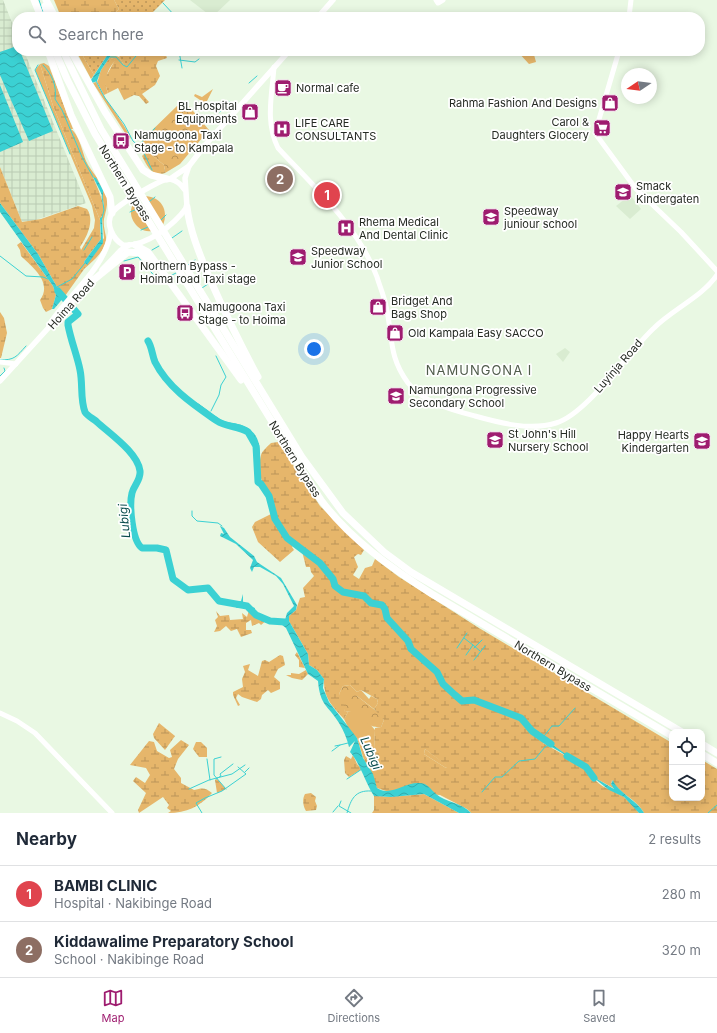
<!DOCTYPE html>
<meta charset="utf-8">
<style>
:root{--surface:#fff;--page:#f2f2f3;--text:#1f2937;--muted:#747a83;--line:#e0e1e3;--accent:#9e1c6f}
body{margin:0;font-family:Inter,sans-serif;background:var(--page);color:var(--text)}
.controls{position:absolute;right:12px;bottom:12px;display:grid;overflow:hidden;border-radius:8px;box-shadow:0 2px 10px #0003}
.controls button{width:36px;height:36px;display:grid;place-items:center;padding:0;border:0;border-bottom:1px solid var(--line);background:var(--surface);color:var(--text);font:20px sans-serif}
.compass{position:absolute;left:621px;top:68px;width:36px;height:36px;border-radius:50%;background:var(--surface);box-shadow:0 2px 10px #0003;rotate:257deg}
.you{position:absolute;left:314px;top:349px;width:14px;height:14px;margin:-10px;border:3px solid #fff;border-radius:50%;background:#1a73e8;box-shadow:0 0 0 6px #1a73e833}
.badge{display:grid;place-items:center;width:26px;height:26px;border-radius:50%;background:var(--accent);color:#fff;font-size:13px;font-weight:700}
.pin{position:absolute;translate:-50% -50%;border:2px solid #fff;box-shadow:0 1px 4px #0006}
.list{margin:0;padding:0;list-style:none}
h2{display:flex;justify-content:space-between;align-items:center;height:52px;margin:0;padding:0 16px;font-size:17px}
h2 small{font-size:13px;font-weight:400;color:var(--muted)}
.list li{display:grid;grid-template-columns:26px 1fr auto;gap:12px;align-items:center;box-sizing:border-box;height:56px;padding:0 16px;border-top:1px solid var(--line)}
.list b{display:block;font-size:15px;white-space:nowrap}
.list p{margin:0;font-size:13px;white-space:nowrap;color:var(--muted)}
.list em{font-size:13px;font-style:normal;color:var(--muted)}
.icon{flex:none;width:22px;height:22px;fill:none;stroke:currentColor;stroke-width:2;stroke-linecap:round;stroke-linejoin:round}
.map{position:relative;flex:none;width:717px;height:813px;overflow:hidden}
.search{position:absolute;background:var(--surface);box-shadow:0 2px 10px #0003;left:12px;right:12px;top:12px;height:44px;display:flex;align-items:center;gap:10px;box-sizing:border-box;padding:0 14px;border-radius:16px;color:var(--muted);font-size:15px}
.sheet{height:164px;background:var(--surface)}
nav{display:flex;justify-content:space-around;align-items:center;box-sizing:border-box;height:56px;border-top:1px solid var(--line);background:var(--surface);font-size:11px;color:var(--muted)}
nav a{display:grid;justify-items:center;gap:2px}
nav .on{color:var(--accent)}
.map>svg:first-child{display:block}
.built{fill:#d9ecd1}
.industrial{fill:url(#industrial-grid)}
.grass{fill:#e6b66b}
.forest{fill:url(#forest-crowns)}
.wetland{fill:url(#wetland-marsh);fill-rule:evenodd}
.garden{fill:url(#garden-dots)}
.water{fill:url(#water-waves)}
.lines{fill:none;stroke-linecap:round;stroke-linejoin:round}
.stream{stroke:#3bd1d3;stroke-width:1}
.river{stroke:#3bd1d3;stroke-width:7}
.secondary{stroke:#fff;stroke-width:5}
.primary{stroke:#fff;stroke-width:5.5}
.highway{stroke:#fff;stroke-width:7}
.labels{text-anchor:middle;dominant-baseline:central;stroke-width:3.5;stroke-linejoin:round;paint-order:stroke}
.poi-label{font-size:11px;fill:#252a23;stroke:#fff;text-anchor:start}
.street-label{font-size:11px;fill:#252a23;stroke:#fff}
.water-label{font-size:12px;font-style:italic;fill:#094b4c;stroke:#fff}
.quarter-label{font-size:13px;letter-spacing:1px;fill:#505c4b;stroke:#fff}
</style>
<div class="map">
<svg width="717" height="813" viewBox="0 0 717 813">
<defs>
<pattern id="industrial-grid" width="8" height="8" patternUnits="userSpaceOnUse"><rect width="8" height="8" fill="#d9ecd1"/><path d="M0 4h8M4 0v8" fill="none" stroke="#bacbb3"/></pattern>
<pattern id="forest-crowns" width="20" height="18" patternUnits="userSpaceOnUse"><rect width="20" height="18" fill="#e6b66b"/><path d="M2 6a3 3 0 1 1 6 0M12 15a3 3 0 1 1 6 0" fill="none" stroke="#ba9458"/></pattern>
<pattern id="wetland-marsh" width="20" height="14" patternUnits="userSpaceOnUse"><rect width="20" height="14" fill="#e6b66b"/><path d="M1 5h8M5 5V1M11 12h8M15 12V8" fill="none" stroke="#ba9458"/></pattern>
<pattern id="garden-dots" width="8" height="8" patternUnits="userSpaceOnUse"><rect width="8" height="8" fill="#e6b66b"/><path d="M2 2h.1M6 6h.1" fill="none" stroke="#ba9458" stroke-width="1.8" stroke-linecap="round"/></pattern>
<pattern id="water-waves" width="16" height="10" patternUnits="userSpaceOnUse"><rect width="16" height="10" fill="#3bd1d3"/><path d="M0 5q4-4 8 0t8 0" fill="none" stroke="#31aaab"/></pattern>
</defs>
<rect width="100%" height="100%" fill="#e9f8e3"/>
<!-- built -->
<g class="built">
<path d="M190 0H230L212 17Z"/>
<path d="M630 195 641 209 630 219 616 206Z"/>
<path d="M565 348 570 352 563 362 556 354Z"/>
</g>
<!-- industrial -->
<path class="industrial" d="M0 0H3L17 35V51H24L86 203 33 221 22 222 0 167Z"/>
<!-- grass -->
<g class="grass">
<path d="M76 51H80L94 75 91 79Z"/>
<path d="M517 51H533L536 62 529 64Z"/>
<path d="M112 58 116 60C107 69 103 81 108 93L104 95 97 82 103 69Z"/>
<path d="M40 64 53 106 100 220V228H94L95 220 92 206 35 70Z"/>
<path d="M96 82C106 102 121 118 131 138L129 139 93 83Z"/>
<path d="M213 89 207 101 203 102 194 96 195 94 202 97Z"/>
<path d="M70 129C78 131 83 153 86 161 91 172 101 180 106 192 109 201 106 210 104 219 103 225 105 231 106 237 107 250 93 261 84 269L104 238 102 217 104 205 99 182 92 176 87 167Z"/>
<path d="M144 196C161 196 169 210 163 225Z"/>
<path d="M134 203 152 231C137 234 125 214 134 203Z"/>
<path d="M361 690 369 699 371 696 377 699 378 703 374 709 357 696V692Z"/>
<path d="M355 711 362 715 375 730 374 750 364 760 357 738 351 733 344 719 348 712Z"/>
<path d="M425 749 448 766 446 768 424 754Z"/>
</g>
<!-- forest -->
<g class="forest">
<path d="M183 103 188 105 209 130 180 164 165 173 164 165 153 156 142 140 177 106Z"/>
<path d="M350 685 357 692V696L380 714 384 720 381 727C361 729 369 710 345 712L339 694 343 686Z"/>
</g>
<!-- wetland -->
<g class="wetland">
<path d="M54 0H114L119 9 110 17H61Z"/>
<path d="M114 51H118L114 55 119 57 124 65 130 62 139 51H161L166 55 167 58 158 61 156 66 160 76 155 85 142 94 149 102 146 104 139 96 134 95 124 100 118 88 108 93 104 80 115 60 112 58 98 79 101 70Z"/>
<path d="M44 63 49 66 73 129H71C76 144 106 199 104 210 104 214 101 217 100 220L53 106 40 64Z"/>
<path d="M143 142 153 156 164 165 165 173C152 177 147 166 142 156L144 154 137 147Z"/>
<path d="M0 167 22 222 41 219 78 206 87 209C95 220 87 237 80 247L81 250 94 228H100L101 239 86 259 84 262 87 265 65 296 60 292 38 254 0 203Z"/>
<path d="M21 242 53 286 56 295 52 309 46 312 43 308 40 300C53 282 32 267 21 256L20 250 17 245Z"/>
<path d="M0 312 4 318 7 333 1 358H0Z"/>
<path d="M278 442 320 506 364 550 361 555 358 554 354 557 358 567 353 575 359 579 365 568 372 566 375 559 399 577 479 628 672 743V798H702V760L717 769V813H644C637 799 619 794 612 780L611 784 615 789 597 779 592 772C595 788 612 788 624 797 628 800 636 809 639 813H471L467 809 440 795 386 791 377 788 364 760 374 750 375 728 381 727 384 720 374 709 378 703 377 699 361 690 357 692 350 685 343 686 339 694 343 699 345 712H348L344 719C332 706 323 697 324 679L317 670 309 665 308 654 289 621V616L296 610 300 598 305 597 303 588 314 576 311 572 310 567H306L302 551 295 543 292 547 294 550 280 562 258 542 252 527 255 522 273 513C269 491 255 480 261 455 262 451 268 446 271 443ZM545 739 573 760 543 743ZM425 749 447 766 446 768 424 754Z"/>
<path d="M249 610 252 613 250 614 254 615 255 613 267 620 261 625 259 623 252 626 251 620 246 623V630H251L252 633 241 637 237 629 231 631 226 626 220 631 214 632 217 626 215 620 218 617 216 611 220 616 229 615 230 620 243 619 242 613 247 617Z"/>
<path d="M297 652 305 668 299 667V660L295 655Z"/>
<path d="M280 655 283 656 285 665 278 669 274 677 280 682V689L271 693 268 690 262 695 261 699 257 702 242 697 238 694 236 698 240 705 238 706 233 695V692L243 687 242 679 245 672 243 666 250 664 248 670 258 676 262 661 265 660 269 662Z"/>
<path d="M306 670 308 674 302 680 292 678 286 675H291V673L299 674Z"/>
<path d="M159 723 175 736 165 750 154 738 153 734Z"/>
<path d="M181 740 189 745 178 759 174 769 181 778V783L194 790C202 788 205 787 212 793 199 807 187 813 168 813L171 811 167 808 169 805 163 797 139 813 138 810 146 793 133 781 136 777 145 783 150 775 146 768 130 765 149 741 154 742 157 751 169 758 172 757 170 750Z"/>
<path d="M196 742H201L207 748V757H199L193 749Z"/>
<path d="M353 755 357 764 362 769 349 777 345 773 344 760 346 756 351 759Z"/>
<path d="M217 779 226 789 217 793 215 780Z"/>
<path d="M311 793 316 797 315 801 317 806 316 810 306 811C303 806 302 799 305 794Z"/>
<path d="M424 794 459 813H372L374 810V796L391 797Z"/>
</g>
<!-- garden -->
<g class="garden">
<path d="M114 0H165L148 17H110L119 9Z"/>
<path d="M80 51H110L94 75Z"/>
<path d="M124 51H139L128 66 124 65 119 57Z"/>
</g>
<!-- water -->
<g class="water">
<path d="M17 46V51H20L53 131 29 141 0 75V52Z"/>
<path d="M110 51H114L101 70 97 81 92 83 91 80Z"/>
<path d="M0 85 23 142 0 152Z"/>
<path d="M93 177 96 178 103 189V197Z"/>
<path d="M0 203 38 254 60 292 65 296 54 309H52L56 295 53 286 0 212Z"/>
<path d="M102 217 103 243 87 265 84 262 86 259 101 239 100 218Z"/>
<path d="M184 397C200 402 207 411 220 419 227 424 236 422 244 426 268 437 257 463 261 484 253 469 261 449 254 438 247 427 233 427 222 422 216 420 187 400 184 397Z"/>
<path d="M220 526 224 528 230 537 254 556 257 562 281 578 297 605 296 610 289 616V621L308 654 309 665 317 670 324 679 323 688 329 702 357 738 363 758 373 774 377 788C390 797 405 782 419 783 428 783 430 789 436 794 445 802 463 803 471 813H459L424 794 391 797 374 796C365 782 361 765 350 752L355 741 349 747C347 739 344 731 339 723 328 705 320 706 318 681L308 674 286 628 277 621 279 619 285 620 287 613 294 606 283 584 276 576 260 567H254L252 572 250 568 253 560 236 544 220 536 221 533 224 534Z"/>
<path d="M243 594V604L255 608 254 615 250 614 252 613 247 608H237L231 603 241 601Z"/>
<path d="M543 735 546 740 574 760 543 742Z"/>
<path d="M589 770 597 779 614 789 611 784 613 780C616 791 638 801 644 813H639L624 797 609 790 589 774Z"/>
</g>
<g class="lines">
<!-- stream -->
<g class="stream">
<path d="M39 0 44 15"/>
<path d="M163 3 176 17"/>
<path d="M196 17 203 13"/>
<path d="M179 51 182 68"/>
<path d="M110 57H116L123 65 127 67 140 51"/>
<path d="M179 60 195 62 199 59"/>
<path d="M38 65 35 70 70 154"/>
<path d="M43 65C52 74 57 86 55 99L62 110 82 157 93 177"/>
<path d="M96 81 105 98 124 124 133 141 142 149 141 150"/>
<path d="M249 83 257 76"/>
<path d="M220 112 229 102"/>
<path d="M139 145 155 128"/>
<path d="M142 149 152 170"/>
<path d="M102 196 104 210 102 218"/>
<path d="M149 202 155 197"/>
<path d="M130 212 137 209"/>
<path d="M161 220 166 215"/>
<path d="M141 230 148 227"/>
<path d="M172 238 182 231"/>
<path d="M84 250 92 237"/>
<path d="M152 250 159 246"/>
<path d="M0 256 26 276 43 277 48 279"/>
<path d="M124 261 138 257 158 280"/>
<path d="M188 265 195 260"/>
<path d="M170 276 176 273"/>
<path d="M57 287 72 279 85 263"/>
<path d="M202 288 208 284"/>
<path d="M0 360C15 360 16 357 26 346"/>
<path d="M0 376 5 371 4 368"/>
<path d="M211 411 219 395 221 385 226 377 216 356"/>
<path d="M192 511V516L197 521 218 523 222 526"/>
<path d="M464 638 473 645 466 655"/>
<path d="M473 645 480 651"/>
<path d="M457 648 467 633"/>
<path d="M474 648 482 640"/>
<path d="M474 660 485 646"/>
<path d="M544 736 552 726H559L575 708"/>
<path d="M335 746 340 745"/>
<path d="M332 751 340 745 348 743"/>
<path d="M221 757 214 759V775L226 789"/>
<path d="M207 759 210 780"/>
<path d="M245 772 249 768"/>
<path d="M216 779 221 776 220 774 233 764"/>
<path d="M347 779 362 769"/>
<path d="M189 789 209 780 232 774 245 765"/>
<path d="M482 792 495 777H502L519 761 535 759 545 747 549 745"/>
<path d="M341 801 339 806 351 813"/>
<path d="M333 812 338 806"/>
<path d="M202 813 196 803 205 798 222 791 246 774 238 767"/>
<path d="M347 813C351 799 355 790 371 791"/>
<path d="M708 813 717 805"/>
</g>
<!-- river -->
<g class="river">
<path d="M58 291 78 314 68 322V325C71 341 77 355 80 370 83 384 80 399 85 412 87 416 94 419 97 422 110 434 138 453 140 471 141 480 134 485 132 493 129 505 132 541 142 548H157L166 550 173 579 188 590 208 588 219 601 247 606 256 615 270 621 285 622"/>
<path d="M148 341C152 347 152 355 155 362 168 388 194 405 217 421 226 427 239 426 248 432L256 446 258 482 261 484 269 496 275 519 287 538 320 563 333 579 335 586 343 592 364 596 371 603 382 605 385 609 387 618 408 641 411 649 437 672 443 684 455 695 462 701 474 700 521 718 532 731 551 744"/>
<path d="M567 756 586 767 594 778"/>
</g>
<!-- secondary -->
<g class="secondary">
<path d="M436 0 438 3 443 0"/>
<path d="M629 17 631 0"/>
<path d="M619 51 595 133 636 189 681 232 717 271"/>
<path d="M274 67C272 95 265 122 278 148 314 187 358 226 377 277 380 287 384 296 386 306 393 336 388 356 408 383 424 403 452 410 475 416 500 423 530 431 556 423 587 414 628 352 654 328 673 309 702 297 717 275"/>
<path d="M0 362 16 364"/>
<path d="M0 713 17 721 35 733 112 813"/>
</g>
<!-- primary -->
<g class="primary">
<path d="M318 17 333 0"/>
<path d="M170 179 189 166 206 144 289 51"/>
<path d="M185 190C181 185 177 180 170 179 162 178 117 205 112 213 105 224 113 239 123 245 146 247 174 225 187 207L185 178 189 166"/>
<path d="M102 270 121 250 129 245"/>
<path d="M49 325C69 294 104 270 111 232"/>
<path d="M0 381 93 279"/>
</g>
<!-- highway -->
<g class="highway">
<path d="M34 0 41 17"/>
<path d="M46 0 55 17"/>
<path d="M45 6 49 17"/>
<path d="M48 51 71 115 110 197 112 213"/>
<path d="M55 51 67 79 95 134 298 464C306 476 313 488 321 500 350 539 391 568 432 594L672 736"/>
<path d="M63 51 101 129 302 457 343 513 384 552 411 572 682 732"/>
<path d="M71 51 105 112 143 170 151 175 167 179"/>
<path d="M187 207C190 232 200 255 209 277 224 311 240 344 258 377"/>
<path d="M135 245 148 252 241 380"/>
<path d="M91 282 128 252 140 253 150 262"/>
<path d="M702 744 717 753"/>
<path d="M702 754 717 763"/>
</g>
</g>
<!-- icons -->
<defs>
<symbol id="cafe-square" viewBox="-11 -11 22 22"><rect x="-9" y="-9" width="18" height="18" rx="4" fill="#9e1c6f" stroke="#fff"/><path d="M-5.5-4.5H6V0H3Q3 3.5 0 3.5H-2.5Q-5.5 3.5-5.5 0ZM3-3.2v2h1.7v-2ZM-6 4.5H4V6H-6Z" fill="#fff"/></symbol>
<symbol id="shop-square" viewBox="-11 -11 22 22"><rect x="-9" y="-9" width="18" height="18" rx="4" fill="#9e1c6f" stroke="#fff"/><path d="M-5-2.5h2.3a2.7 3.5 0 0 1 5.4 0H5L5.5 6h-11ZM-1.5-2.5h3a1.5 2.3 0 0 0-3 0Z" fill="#fff"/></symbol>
<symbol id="supermarket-square" viewBox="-11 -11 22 22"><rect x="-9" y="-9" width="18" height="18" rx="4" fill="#9e1c6f" stroke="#fff"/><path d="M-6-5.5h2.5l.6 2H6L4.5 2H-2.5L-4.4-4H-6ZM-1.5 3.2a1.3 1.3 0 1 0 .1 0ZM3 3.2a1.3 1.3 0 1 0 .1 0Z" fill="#fff"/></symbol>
<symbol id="hospital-square" viewBox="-11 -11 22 22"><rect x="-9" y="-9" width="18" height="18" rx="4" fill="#9e1c6f" stroke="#fff"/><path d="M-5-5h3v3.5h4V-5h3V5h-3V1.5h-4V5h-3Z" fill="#fff"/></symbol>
<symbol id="bus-square" viewBox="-11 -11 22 22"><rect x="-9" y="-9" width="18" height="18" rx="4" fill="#9e1c6f" stroke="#fff"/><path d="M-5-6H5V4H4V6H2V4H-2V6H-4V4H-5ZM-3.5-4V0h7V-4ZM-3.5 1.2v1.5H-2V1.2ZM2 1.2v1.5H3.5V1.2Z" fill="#fff"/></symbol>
<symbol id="school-square" viewBox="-11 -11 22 22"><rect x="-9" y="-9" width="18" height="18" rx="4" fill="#9e1c6f" stroke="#fff"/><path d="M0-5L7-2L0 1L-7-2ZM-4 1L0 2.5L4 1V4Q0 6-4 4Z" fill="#fff"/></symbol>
<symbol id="parking-square" viewBox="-11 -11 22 22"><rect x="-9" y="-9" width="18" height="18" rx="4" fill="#9e1c6f" stroke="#fff"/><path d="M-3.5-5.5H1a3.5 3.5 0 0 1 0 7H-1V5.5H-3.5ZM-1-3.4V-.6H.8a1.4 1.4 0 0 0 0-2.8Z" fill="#fff"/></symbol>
</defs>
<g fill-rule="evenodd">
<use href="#cafe-square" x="273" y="78" width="20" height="20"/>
<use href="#shop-square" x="600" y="93" width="20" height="20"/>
<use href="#shop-square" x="240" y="102" width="20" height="20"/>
<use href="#supermarket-square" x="592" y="118" width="20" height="20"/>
<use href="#hospital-square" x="272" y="119" width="20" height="20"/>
<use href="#bus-square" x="111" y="131" width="20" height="20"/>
<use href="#school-square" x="613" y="182" width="20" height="20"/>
<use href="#school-square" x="481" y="207" width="20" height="20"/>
<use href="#hospital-square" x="336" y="218" width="20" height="20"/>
<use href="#school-square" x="288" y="247" width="20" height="20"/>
<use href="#parking-square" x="117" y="262" width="20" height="20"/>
<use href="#shop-square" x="368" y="297" width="20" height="20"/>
<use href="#bus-square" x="175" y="303" width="20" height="20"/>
<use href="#shop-square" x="385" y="323" width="20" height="20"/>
<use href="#school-square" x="386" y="386" width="20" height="20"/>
<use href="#school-square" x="485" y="430" width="20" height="20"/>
<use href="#school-square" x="692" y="431" width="20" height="20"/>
</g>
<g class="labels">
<!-- poi labels -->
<g class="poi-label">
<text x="296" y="88">Normal cafe</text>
<text x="597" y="103" text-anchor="end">Rahma Fashion And Designs</text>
<text x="237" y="106" text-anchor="end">BL Hospital<tspan x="237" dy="13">Equipments</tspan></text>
<text x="589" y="122" text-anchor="end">Carol &amp;<tspan x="589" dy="13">Daughters Glocery</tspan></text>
<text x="295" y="123">LIFE CARE<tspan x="295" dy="13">CONSULTANTS</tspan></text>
<text x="134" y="135">Namugoona Taxi<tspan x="134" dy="13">Stage - to Kampala</tspan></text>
<text x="636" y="186">Smack<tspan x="636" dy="13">Kindergaten</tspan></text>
<text x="504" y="211">Speedway<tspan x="504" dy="13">juniour school</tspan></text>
<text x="359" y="222">Rhema Medical<tspan x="359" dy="13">And Dental Clinic</tspan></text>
<text x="311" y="251">Speedway<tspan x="311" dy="13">Junior School</tspan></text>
<text x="140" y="266">Northern Bypass -<tspan x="140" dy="13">Hoima road Taxi stage</tspan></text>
<text x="391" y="301">Bridget And<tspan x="391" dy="13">Bags Shop</tspan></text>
<text x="198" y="307">Namugoona Taxi<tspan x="198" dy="13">Stage - to Hoima</tspan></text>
<text x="408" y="333">Old Kampala Easy SACCO</text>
<text x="409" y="390">Namungona Progressive<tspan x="409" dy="13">Secondary School</tspan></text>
<text x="508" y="434">St John's Hill<tspan x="508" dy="13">Nursery School</tspan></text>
<text x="689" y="435" text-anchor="end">Happy Hearts<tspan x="689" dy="13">Kindergarten</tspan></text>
</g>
<!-- street labels -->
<g class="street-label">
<text transform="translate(125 183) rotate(58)">Northern Bypass</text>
<text transform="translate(71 304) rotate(-48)">Hoima Road</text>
<text transform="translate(618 366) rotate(-49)">Luyinja Road</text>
<text transform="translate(295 459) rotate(58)">Northern Bypass</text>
<text transform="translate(553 666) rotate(31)">Northern Bypass</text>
</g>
<!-- water labels -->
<g class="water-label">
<text transform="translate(124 521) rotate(-96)">Lubigi</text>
<text transform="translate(371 753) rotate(66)">Lubigi</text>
</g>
<!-- quarter labels -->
<g class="quarter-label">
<text x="479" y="370">NAMUNGONA I</text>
</g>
</g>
</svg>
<div class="controls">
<button><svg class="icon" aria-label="locate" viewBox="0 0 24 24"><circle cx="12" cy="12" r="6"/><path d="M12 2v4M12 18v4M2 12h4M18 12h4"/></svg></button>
<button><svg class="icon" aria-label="layers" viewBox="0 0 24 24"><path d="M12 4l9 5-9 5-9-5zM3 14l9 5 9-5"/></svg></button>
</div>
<svg class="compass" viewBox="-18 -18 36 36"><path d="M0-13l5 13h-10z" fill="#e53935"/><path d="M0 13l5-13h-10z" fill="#747a83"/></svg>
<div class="you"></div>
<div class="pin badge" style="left:327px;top:195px;background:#e0444e">1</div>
<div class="pin badge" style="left:280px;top:179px;background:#8d6e63">2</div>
<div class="search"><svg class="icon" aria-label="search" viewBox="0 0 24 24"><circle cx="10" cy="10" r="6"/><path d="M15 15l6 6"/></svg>Search here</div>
</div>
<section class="sheet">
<h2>Nearby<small>2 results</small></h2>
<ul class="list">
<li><span class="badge" style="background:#e0444e">1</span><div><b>BAMBI CLINIC</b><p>Hospital · Nakibinge Road</p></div><em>280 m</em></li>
<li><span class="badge" style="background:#8d6e63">2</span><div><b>Kiddawalime Preparatory School</b><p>School · Nakibinge Road</p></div><em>320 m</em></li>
</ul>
</section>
<nav>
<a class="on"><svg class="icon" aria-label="map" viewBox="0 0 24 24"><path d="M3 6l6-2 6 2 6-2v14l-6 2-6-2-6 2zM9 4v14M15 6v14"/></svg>Map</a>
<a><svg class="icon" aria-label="directions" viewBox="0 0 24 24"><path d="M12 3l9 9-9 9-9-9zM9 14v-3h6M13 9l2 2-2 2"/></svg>Directions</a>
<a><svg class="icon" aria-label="saved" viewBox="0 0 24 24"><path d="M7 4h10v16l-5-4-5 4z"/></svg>Saved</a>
</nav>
